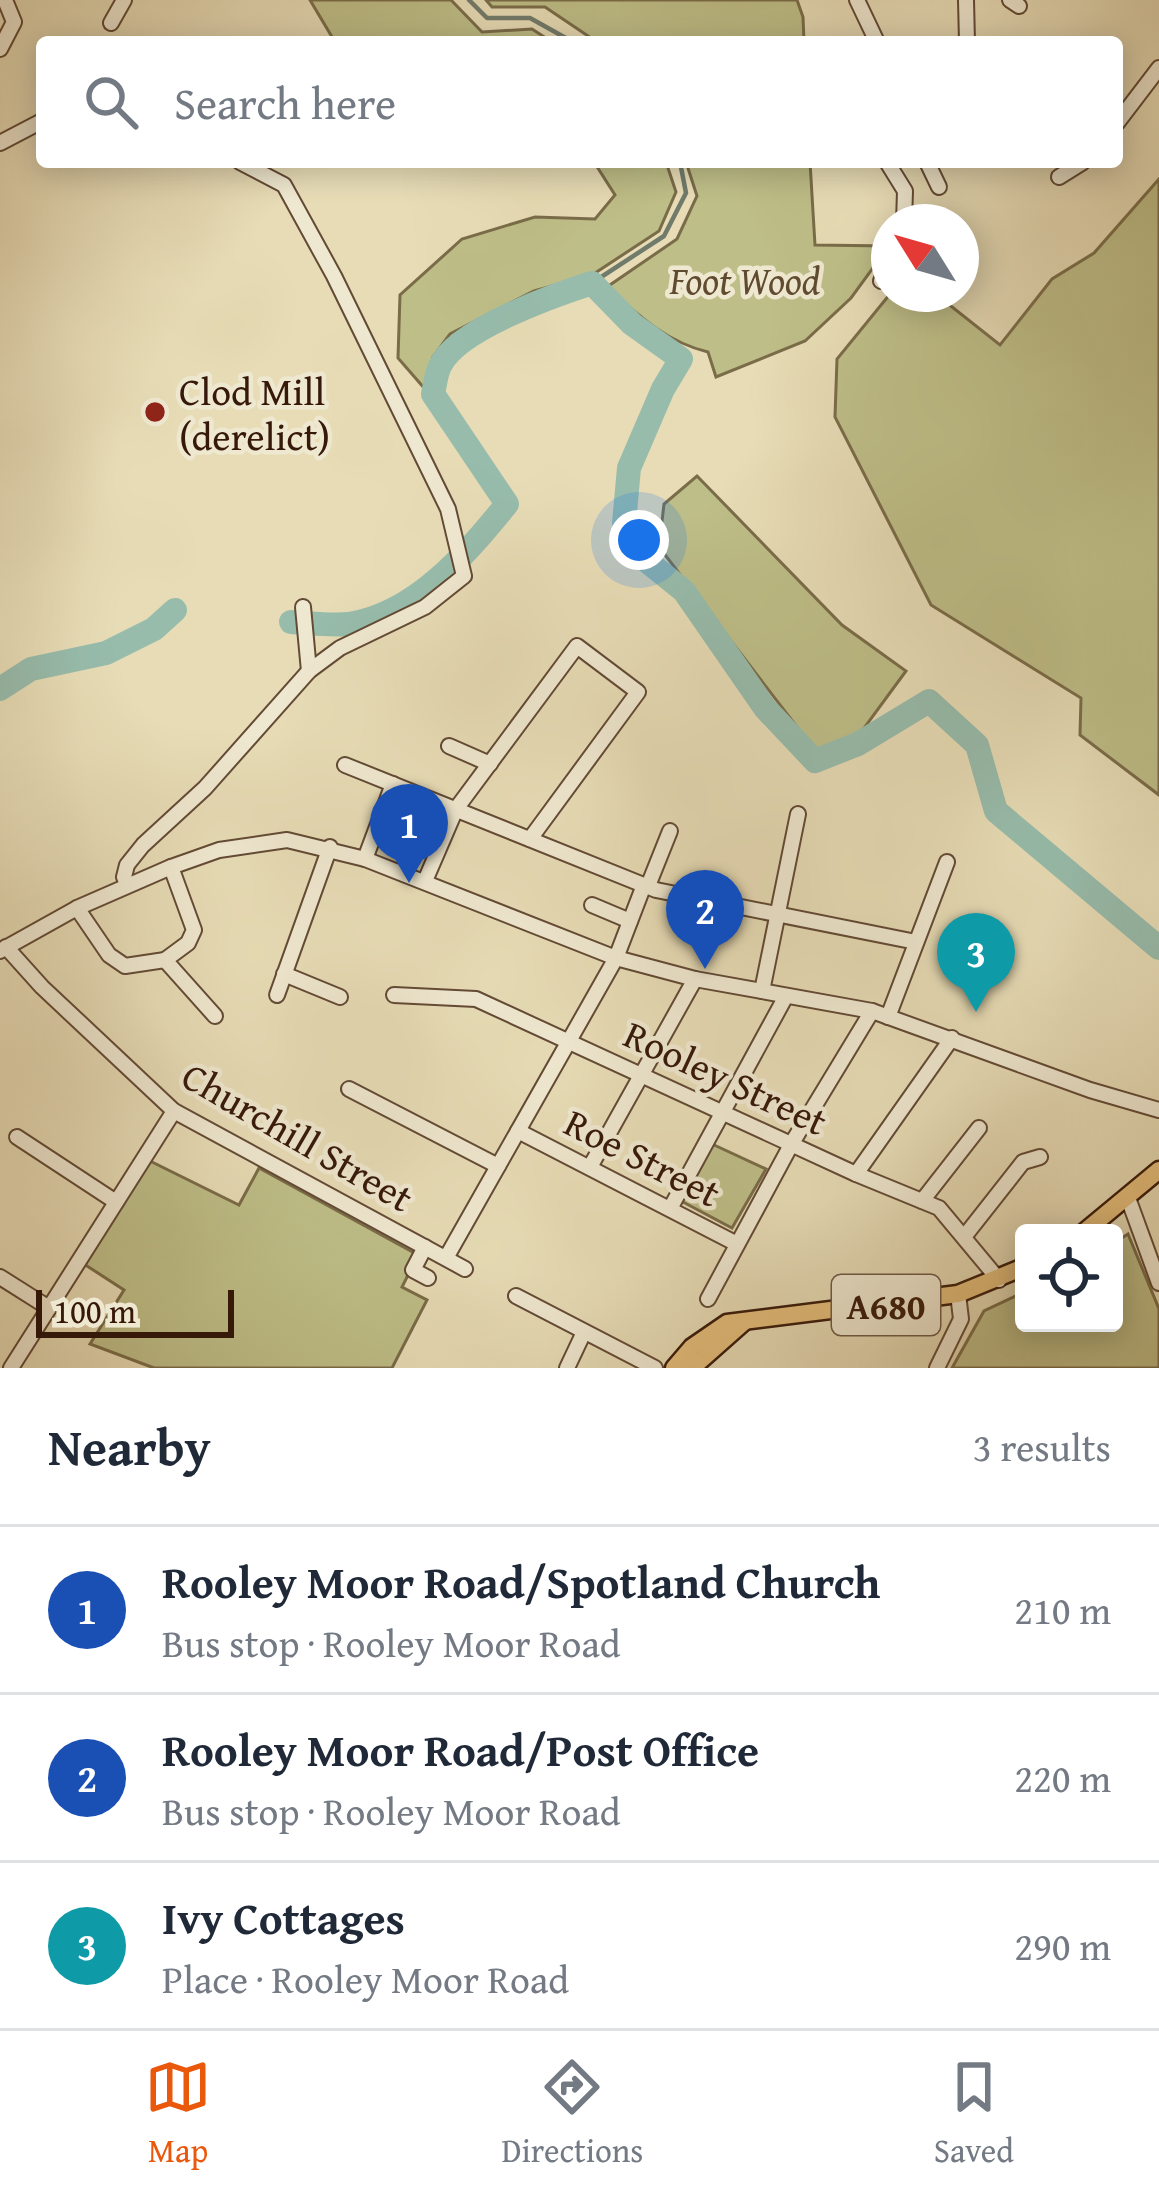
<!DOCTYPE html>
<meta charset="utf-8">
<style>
:root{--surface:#fff;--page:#f2f2f3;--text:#1f2937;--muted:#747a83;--line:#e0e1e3;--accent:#ea580c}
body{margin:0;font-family:"Gentium Book Plus",serif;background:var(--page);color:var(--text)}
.controls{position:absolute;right:36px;bottom:36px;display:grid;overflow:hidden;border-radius:12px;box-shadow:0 6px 30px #0003}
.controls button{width:108px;height:108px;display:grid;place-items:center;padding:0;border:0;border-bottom:3px solid var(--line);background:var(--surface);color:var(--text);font:60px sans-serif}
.compass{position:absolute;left:871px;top:204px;width:108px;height:108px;border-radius:50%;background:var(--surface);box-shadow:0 6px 30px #0003;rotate:307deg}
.scale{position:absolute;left:36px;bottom:30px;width:198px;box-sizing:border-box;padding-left:12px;border:6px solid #37190a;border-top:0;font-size:33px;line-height:42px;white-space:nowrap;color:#37190a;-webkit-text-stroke:9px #efe8d0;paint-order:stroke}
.you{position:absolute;left:639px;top:540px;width:42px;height:42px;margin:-30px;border:9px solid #fff;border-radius:50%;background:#1a73e8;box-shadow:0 0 0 18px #1a73e833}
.badge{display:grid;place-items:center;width:78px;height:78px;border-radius:50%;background:var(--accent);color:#fff;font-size:39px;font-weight:700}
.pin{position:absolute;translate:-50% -99px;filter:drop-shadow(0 3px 6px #0008)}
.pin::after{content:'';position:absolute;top:63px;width:42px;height:36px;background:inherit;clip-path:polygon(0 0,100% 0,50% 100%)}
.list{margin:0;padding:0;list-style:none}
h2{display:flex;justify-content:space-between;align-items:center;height:156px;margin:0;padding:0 48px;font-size:51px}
h2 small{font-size:39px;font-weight:400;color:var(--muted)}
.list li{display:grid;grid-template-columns:78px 1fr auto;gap:36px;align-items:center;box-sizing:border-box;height:168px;padding:0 48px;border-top:3px solid var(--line)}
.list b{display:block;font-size:45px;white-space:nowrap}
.list p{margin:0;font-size:39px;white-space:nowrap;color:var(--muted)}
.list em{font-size:39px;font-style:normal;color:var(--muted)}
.icon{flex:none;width:66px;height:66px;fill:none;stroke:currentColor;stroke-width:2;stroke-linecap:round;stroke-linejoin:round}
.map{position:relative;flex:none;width:1159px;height:1368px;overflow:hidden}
.search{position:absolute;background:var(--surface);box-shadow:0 6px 30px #0003;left:36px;right:36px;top:36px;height:132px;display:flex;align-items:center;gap:30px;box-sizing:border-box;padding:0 42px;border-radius:12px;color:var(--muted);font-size:45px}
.sheet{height:660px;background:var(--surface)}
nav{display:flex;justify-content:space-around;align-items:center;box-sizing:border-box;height:168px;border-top:3px solid var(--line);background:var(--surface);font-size:33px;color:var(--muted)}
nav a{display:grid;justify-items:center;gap:6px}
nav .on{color:var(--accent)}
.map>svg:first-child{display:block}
.green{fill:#bebe88;stroke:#7a6c49;stroke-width:3}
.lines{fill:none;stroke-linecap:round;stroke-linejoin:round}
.stream{stroke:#717b6b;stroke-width:4.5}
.river{stroke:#97bcac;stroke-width:24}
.minor-casing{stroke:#634a35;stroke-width:18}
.major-casing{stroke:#37190a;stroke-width:21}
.minor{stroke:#efe8d0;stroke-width:14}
.major{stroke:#e4be7b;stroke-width:16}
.poi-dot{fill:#8f2418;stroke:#efe8d0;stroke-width:4.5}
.labels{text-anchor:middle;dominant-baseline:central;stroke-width:9;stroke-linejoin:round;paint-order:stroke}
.shield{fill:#efe8d0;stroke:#6e5745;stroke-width:3}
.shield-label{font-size:36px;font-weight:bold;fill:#37190a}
.park-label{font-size:39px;font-style:italic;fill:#604b30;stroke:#efe8d0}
.poi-label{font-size:39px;fill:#37190a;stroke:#efe8d0;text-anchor:start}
.street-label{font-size:39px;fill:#37190a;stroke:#efe8d0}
</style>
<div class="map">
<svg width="1159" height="1368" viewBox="0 0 1159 1368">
<rect width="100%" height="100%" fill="#e7dcb6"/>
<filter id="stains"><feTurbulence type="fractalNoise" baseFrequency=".00167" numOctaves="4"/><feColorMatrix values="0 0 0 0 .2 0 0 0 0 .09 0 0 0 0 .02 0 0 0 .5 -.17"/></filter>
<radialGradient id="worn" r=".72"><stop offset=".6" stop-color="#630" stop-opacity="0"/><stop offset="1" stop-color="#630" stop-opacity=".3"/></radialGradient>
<!-- green -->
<g class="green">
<path d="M310 0H451L482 32 532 29 552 42H335Z"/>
<path d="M486 0H797L803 17 804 42H597L545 7H492Z"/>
<path d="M594 162H666L676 192 659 231 592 275 534 291 450 334 433 357 425 389 398 358 400 295 462 239 535 217 595 219 615 195Z"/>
<path d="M686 162H810L815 245 889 246 851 298 805 341 716 377 708 352C666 342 638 315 607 287L677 239 697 196Z"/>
<path d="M1159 179V795L1080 735 1081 698 931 605 835 417 837 359 890 294 937 295 1000 345 1052 279 1094 253Z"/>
<path d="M697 476 842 625 906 671 862 731 820 757 659 547 664 504Z"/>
<path d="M712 1144 766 1169 732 1228 681 1201Z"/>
<path d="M150 1161 239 1205 259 1168 418 1255 402 1287 427 1300 392 1368H154L90 1344 124 1290 84 1264Z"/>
<path d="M1128 1234 1159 1309V1368H952L984 1311 1024 1292V1323H1114V1243Z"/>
</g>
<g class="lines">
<!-- stream -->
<g class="stream">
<path d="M469 0 487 18H530L573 42"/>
<path d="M592 283 664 236 686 193 680 162"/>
</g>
<!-- river -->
<g class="river">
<path d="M291 622C310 623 331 626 349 624 416 614 467 553 507 504L433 394C435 385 436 374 440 366 457 329 555 295 592 283L632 324 681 359 663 389 629 468 624 523 638 554 684 591 765 708 815 761 858 744 929 701 977 745 996 811 1159 948"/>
<path d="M0 689 31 669 106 653 154 629 175 610"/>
</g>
<defs>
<g id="minor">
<path d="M857 0 877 42"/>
<path d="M966 0 967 42"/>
<path d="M1010 0 1019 6"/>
<path d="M111 23 124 0"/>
<path d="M0 49 14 22 5 0"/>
<path d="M1117 123 1159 68"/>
<path d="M0 143 42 121"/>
<path d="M887 162 905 191 904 222"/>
<path d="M927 162 939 187"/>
<path d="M1059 177 1083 162"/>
<path d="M881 281 889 262"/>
<path d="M303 607 309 671"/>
<path d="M449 746 490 764"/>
<path d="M345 765 656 890 916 942"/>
<path d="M365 859 393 784"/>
<path d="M171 867 194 930 188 943 165 960 215 1016"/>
<path d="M425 881 456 809 577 646 638 692 530 839"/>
<path d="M127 884 124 877 127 865 143 845 205 788 309 671 340 648 425 607 464 576 448 509 334 276 284 185 240 162"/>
<path d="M648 886 670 831"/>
<path d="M592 905 630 921"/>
<path d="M77 908 109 955 125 966 165 960"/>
<path d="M6 947 42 987 174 1111 465 1269"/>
<path d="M0 951 77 908 171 867 219 850 287 840 365 859 616 958 695 979 872 1011 1090 1090 1159 1110"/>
<path d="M284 974 340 997"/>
<path d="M762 991 798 814"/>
<path d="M277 995 330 847"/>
<path d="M394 995 476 999 856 1174 939 1208 999 1280"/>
<path d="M888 1017 947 862"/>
<path d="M349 1089 498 1166"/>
<path d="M518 1131 737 1244"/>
<path d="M17 1137 116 1202"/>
<path d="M590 1167 695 979"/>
<path d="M856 1174 952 1038"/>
<path d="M1128 1198 1159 1283"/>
<path d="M922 1201 979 1128"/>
<path d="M671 1207 786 996"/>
<path d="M964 1237 1023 1162 1040 1157"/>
<path d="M425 1247 413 1270 428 1278"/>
<path d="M446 1258 616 958 644 885"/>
<path d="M0 1277 49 1308"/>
<path d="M516 1296 655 1368"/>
<path d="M708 1299 792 1143 872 1011"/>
<path d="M11 1368 174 1111"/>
<path d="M567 1368 584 1332"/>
<path d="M937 1368 961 1319 958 1294"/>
</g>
<g id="major">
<path d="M1083 1233 1159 1170"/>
<path d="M674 1368 692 1347 727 1323 958 1294 1024 1267"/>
<path d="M692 1368 744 1322"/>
</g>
</defs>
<!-- minor casing -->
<use href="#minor" class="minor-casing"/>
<!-- major casing -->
<use href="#major" class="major-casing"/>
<!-- minor -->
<use href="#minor" class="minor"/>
<!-- major -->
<use href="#major" class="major"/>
</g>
<!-- markers -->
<circle class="poi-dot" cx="155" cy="412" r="12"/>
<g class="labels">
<!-- shield labels -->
<rect class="shield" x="832" y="1275" width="108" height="60" rx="9"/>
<g class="shield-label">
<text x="886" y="1305">A680</text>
</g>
<!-- park labels -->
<g class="park-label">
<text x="745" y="279">Foot Wood</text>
</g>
<!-- poi labels -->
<g class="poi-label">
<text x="179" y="390">Clod Mill<tspan x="179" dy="45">(derelict)</tspan></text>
</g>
<!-- street labels -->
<g class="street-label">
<text transform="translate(726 1077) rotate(25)">Rooley Street</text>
<text transform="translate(298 1136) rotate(30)">Churchill Street</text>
<text transform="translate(643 1157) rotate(27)">Roe Street</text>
</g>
</g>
<rect width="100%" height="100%" filter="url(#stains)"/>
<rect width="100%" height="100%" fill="url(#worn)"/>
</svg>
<div class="controls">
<button><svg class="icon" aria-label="locate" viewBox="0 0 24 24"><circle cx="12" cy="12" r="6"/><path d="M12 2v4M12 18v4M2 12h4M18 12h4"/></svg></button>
</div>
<svg class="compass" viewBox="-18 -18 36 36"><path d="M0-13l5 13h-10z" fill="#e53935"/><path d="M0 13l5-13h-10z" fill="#747a83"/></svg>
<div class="scale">100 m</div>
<div class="you"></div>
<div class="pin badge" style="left:409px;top:883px;background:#1a4fb4">1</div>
<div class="pin badge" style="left:705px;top:969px;background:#1a4fb4">2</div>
<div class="pin badge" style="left:976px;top:1012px;background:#0f9aa8">3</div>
<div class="search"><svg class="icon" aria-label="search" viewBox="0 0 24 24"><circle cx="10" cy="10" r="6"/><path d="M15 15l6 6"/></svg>Search here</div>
</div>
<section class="sheet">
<h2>Nearby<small>3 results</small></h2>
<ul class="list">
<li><span class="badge" style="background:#1a4fb4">1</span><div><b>Rooley Moor Road/Spotland Church</b><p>Bus stop · Rooley Moor Road</p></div><em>210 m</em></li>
<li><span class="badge" style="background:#1a4fb4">2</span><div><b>Rooley Moor Road/Post Office</b><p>Bus stop · Rooley Moor Road</p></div><em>220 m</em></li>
<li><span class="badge" style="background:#0f9aa8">3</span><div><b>Ivy Cottages</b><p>Place · Rooley Moor Road</p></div><em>290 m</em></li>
</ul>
</section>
<nav>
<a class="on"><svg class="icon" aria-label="map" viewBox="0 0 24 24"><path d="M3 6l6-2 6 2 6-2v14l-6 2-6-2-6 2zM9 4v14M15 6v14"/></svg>Map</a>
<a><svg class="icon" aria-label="directions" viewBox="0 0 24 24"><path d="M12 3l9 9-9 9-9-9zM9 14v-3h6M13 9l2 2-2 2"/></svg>Directions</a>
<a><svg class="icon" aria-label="saved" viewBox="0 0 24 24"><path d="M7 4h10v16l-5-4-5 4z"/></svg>Saved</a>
</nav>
